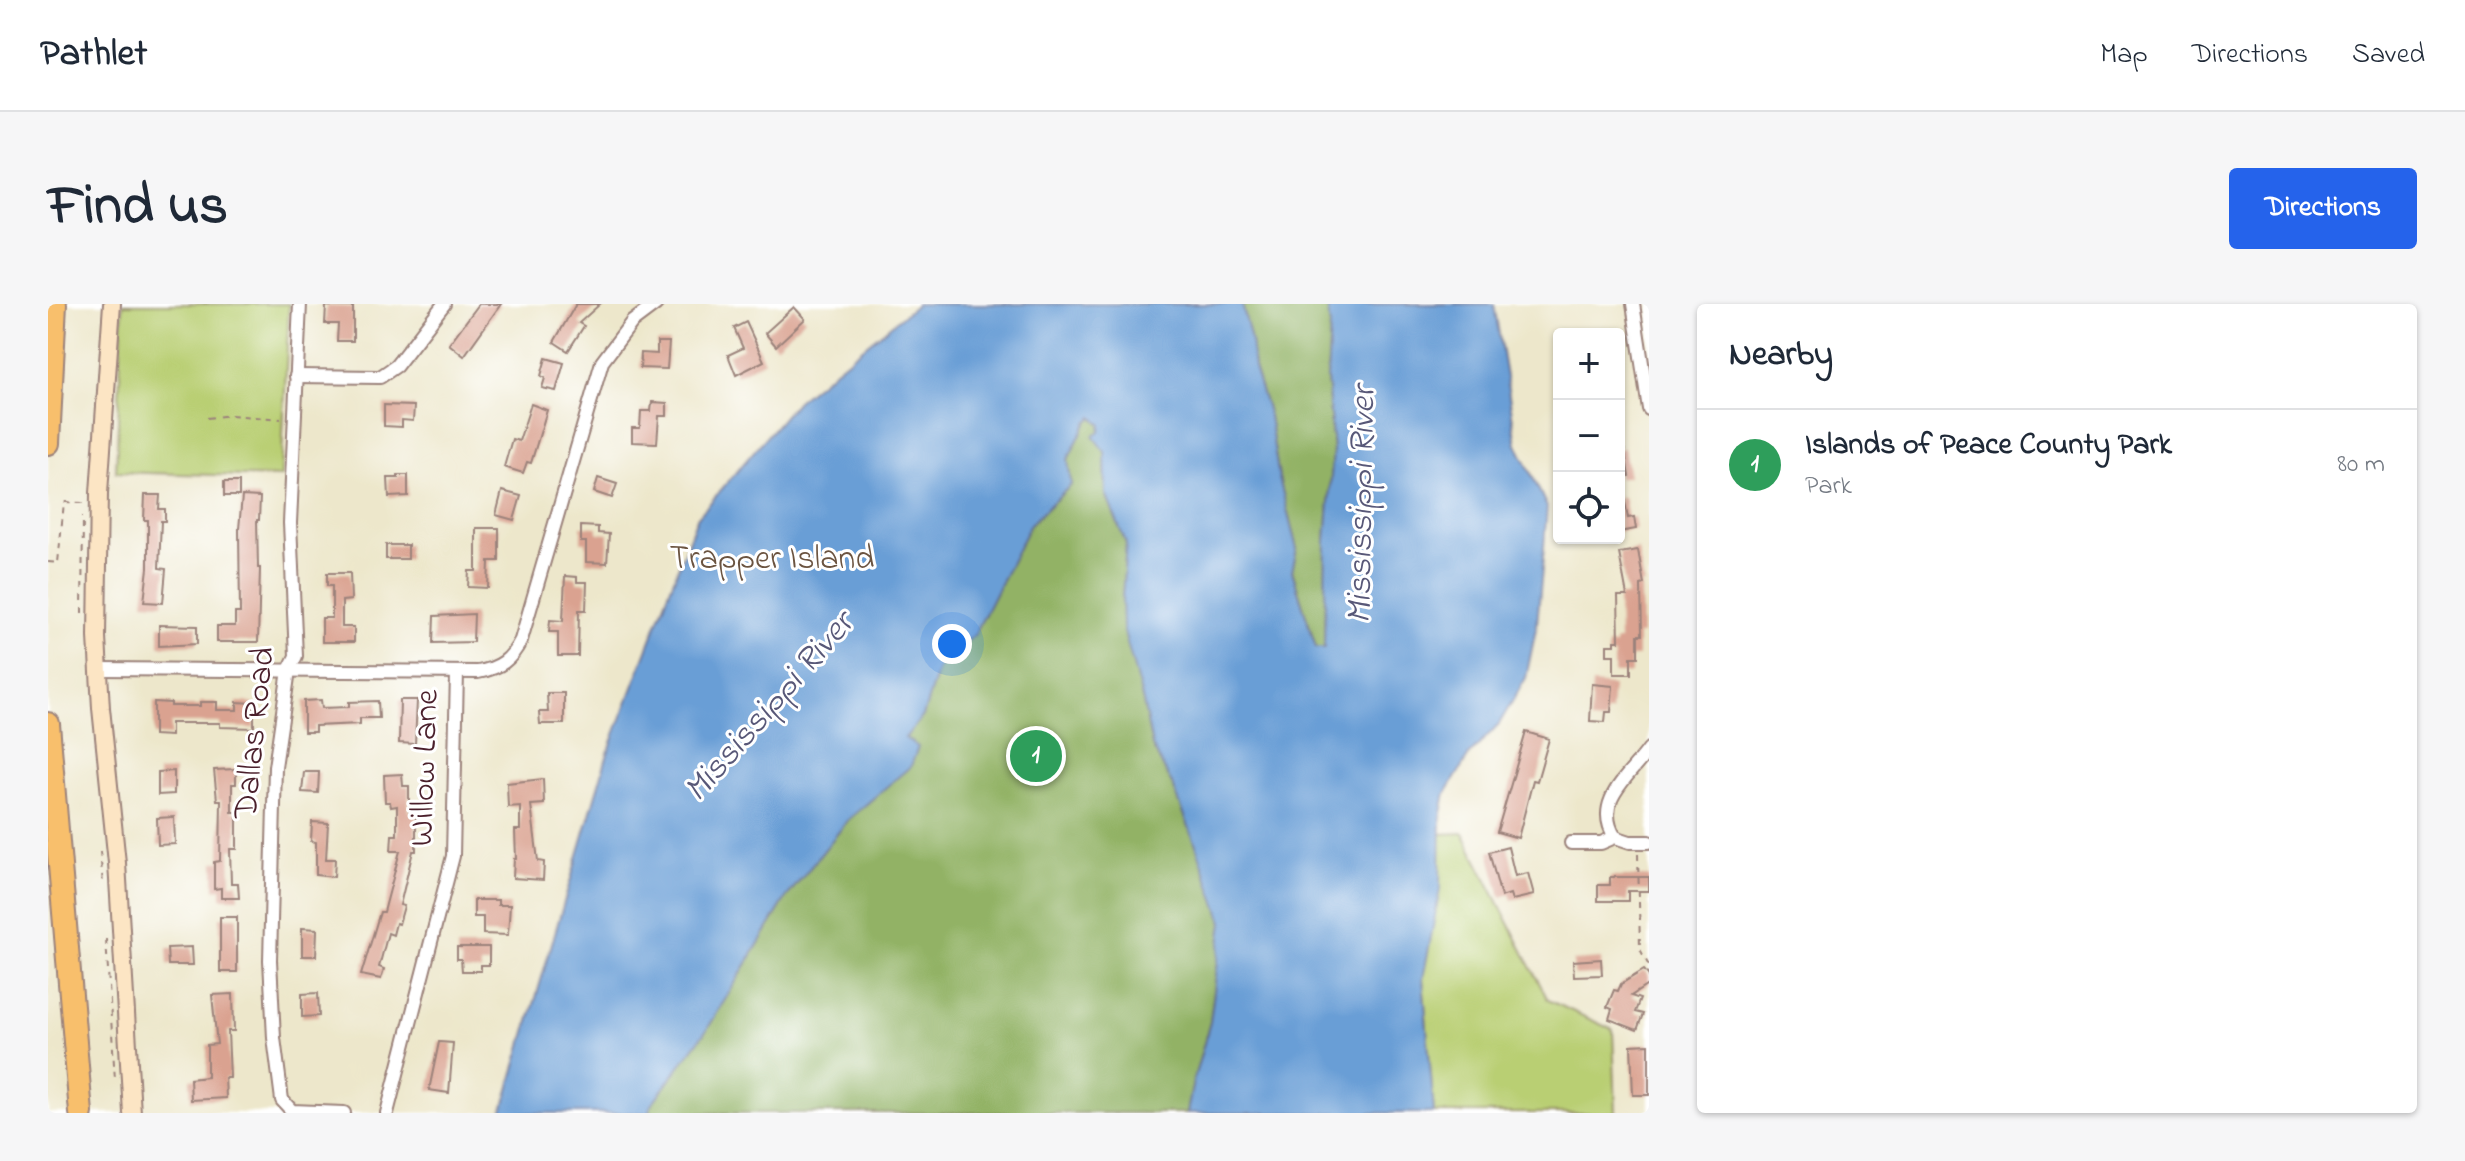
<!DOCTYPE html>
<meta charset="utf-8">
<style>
:root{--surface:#fff;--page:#f6f6f7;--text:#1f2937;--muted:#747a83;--line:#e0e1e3;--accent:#2563eb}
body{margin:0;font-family:"Indie Flower",sans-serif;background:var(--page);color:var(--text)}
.controls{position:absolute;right:24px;top:24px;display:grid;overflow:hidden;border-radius:8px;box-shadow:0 2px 6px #0004}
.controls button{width:72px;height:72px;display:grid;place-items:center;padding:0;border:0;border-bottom:2px solid var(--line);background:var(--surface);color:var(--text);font:40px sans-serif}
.you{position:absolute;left:904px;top:340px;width:28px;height:28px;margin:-20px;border:6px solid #fff;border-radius:50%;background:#1a73e8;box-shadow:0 0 0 12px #1a73e833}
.badge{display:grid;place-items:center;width:52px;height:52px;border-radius:50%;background:var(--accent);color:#fff;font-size:26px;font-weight:700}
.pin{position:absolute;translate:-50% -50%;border:4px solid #fff;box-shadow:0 2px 8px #0006}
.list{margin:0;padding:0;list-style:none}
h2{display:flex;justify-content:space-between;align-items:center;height:104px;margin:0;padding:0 32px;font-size:34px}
h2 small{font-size:26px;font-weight:400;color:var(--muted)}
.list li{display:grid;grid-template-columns:52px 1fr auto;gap:24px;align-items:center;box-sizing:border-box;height:112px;padding:0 32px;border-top:2px solid var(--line)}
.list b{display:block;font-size:30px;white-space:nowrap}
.list p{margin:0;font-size:26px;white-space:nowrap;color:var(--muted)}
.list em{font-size:26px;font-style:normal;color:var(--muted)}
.icon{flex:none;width:44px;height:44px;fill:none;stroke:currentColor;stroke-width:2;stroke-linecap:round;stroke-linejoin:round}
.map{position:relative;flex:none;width:1601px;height:809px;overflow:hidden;border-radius:8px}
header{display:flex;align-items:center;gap:48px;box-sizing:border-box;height:112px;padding:0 40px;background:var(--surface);border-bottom:2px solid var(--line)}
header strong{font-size:38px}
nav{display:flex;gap:44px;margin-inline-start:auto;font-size:28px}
.intro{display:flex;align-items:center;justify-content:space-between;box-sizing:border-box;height:192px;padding:0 48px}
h1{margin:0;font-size:56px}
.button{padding:20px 36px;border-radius:8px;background:var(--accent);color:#fff;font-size:28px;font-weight:700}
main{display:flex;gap:48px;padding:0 48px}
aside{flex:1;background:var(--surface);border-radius:8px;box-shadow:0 2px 6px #0004}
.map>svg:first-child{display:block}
.green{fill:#b9cf73;stroke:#82774f;stroke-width:2}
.forest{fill:#92b265;stroke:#6e6848;stroke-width:2}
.water{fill:#699ed6;stroke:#5a5e80;stroke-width:2}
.building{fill:#daa290}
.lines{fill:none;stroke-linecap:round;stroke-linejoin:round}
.street-casing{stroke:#9c837b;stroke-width:16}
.secondary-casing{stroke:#9c837b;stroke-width:20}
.highway-casing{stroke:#9c837b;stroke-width:26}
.path{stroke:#9c837b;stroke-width:2;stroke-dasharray:6 6;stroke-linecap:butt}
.street{stroke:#fff;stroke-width:12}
.secondary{stroke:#fce5c4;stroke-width:16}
.highway{stroke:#f8bf6c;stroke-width:22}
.labels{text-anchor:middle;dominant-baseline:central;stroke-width:6;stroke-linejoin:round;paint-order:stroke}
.park-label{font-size:34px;fill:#6b5441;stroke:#fff}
.street-label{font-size:34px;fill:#4a1f2b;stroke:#fff}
.water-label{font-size:36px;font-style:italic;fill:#585878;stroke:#fff}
</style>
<header>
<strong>Pathlet</strong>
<nav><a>Map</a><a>Directions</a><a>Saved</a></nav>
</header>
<div class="intro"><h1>Find us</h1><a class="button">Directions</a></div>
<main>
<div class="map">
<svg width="1601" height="809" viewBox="0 0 1601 809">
<rect width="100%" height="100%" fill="#fff"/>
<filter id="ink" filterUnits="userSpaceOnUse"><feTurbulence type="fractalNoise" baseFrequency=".0125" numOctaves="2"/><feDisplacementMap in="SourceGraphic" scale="16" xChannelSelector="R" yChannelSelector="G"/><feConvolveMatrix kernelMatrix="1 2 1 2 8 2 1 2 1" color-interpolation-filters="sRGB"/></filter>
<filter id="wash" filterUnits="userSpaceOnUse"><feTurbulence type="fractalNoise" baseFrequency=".006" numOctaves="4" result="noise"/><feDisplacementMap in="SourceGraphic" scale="32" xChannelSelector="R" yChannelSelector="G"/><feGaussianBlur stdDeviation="1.8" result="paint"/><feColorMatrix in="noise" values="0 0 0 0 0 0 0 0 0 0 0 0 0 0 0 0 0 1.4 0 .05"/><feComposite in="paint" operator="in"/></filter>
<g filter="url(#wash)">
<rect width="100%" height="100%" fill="#ede7cb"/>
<!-- green -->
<g class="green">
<path d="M75 0H241L233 173 68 168Z"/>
<path d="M1415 529 1500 696 1565 726 1568 809H1386L1375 675 1392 530Z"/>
</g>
<!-- forest -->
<g class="forest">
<path d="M1194 0H1279L1282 22 1279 75 1285 146 1278 237 1276 344H1268L1244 266 1249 245 1231 174 1221 112 1206 64 1203 37Z"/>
<path d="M1045 113 1053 120 1052 128 1057 148 1058 190 1078 240 1074 294 1104 442 1125 482 1147 538 1175 618 1162 718 1145 778 1139 809H602L603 801 660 724 738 594 801 515 863 461 857 434 875 412 890 364 927 330 982 220 1023 181 1020 155 1039 118Z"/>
</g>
<!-- water -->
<path class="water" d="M869 0H1194L1203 37 1206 64 1221 112 1231 174 1249 245 1244 267 1268 344H1276L1278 237 1285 146 1279 75 1282 22 1279 0H1446L1469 140 1499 203 1496 243 1489 320 1478 374 1451 420 1422 450 1398 489 1393 514 1392 586 1375 675 1386 809H1139L1145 778 1162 718 1175 618 1147 538 1125 482 1104 442 1095 398 1075 324 1074 294 1078 240 1058 190 1057 148 1045 132 1052 128 1053 120 1045 113 1039 118 1020 155 1023 181 982 220 927 330 890 364 875 412 857 434 870 443 863 462 801 515 738 594 660 724 603 801 602 809H454L560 449 649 214 749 97Z"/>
<g id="blocks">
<!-- building -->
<g class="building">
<path d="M431 0H453L416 52 401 40Z"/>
<path d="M528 0H552L531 19 536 22 520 47 506 38Z"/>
<path d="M278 2 305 3V37H289L290 20H277Z"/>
<path d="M746 3 757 15 728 42 717 29Z"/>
<path d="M698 18 716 57 688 71 680 51 695 44 686 24Z"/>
<path d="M609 38H621L619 65 592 64 593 49 609 50Z"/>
<path d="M498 54 516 59 508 87 494 84 497 74 493 72Z"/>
<path d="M604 98 619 99V112H611L609 139 584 138V124H592L593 107H603Z"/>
<path d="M483 100 499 106 483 159 479 158 475 169 456 163 464 135 471 137Z"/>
<path d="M336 101 366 102 365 117 354 116V123L336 122Z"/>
<path d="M1576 144 1581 172 1571 174V145Z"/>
<path d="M350 171H360V192L341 193 340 174H350Z"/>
<path d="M550 174 569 180 564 194 546 188Z"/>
<rect x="176" y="178" width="15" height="14"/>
<path d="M454 187 473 192 466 216 448 211Z"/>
<path d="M97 191H112L111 205H117V217H113L111 264 118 265 115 299 96 298 100 264V216H96Z"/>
<path d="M194 192 212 193 211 216H209L210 264H212L210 338H169V322H187V309H192L191 225Z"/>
<path d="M1571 193H1576L1580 214 1586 213 1588 225 1571 228Z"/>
<path d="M533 222 550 223V229L561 230 559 259 538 258V238H533Z"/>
<path d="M428 224H451V257H441L440 284 420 283 421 267H428Z"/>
<rect x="338" y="241" width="22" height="14"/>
<path d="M1590 246 1596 280 1593 281 1594 331H1590V353H1583V370H1566V351H1559V341H1567V337H1571L1570 292H1579L1571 249Z"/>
<path d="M279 269H302L303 296 294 297V323H306V338H274V314H284V282H279Z"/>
<path d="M517 272 529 273V278H539L538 306H531L530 352H510V328H501L502 316 515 317Z"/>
<path d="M426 310 425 338 385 339 386 312Z"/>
<path d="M111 321 149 322V340L111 342Z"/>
<path d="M1544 380 1565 382 1563 408H1558L1557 418 1542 417Z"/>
<path d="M499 389H516V420H492L491 408H500Z"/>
<path d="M273 396 274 404 301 403V398L330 397 331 414H312V420L267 422V428H256V397Z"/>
<path d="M352 396H369L367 440 351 439Z"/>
<path d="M106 398 123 399V402H152V398H169V406H189V398L206 399V424L172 423V419H123V432L106 431Z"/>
<path d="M1478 428 1501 435 1489 477 1485 476 1470 534 1449 528Z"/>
<path d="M188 465V480H184V508H189V545H182L183 579H190L191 594H173V584L166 585V558L172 557 173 496H169L166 466Z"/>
<path d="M126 467V490L110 491V468Z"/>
<path d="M256 468H271L270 489 254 488Z"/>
<path d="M354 470 355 482H361V507H368V547H365L352 601 356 602 351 620 348 619 345 631 340 629 331 663 336 665 333 675 313 671 332 608H336L352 547H343L344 531H349V502L343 503 342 498H337L336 471Z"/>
<path d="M495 475 496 500 483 501 490 557 496 558 495 576 465 574 466 555H468L467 526H472V502L460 503 459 479Z"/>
<path d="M126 513 127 540 110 541 109 514Z"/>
<path d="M264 518 280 519 278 555H287L286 573 268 571V538L263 537Z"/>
<path d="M1460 543 1467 572 1480 569 1486 591 1464 596 1462 590 1453 593 1441 548Z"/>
<path d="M1562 573H1601V587H1580V597H1550V581H1562Z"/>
<path d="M426 596H450V601H462L460 631 435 630V613H426Z"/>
<rect x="172" y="613" width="17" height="55"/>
<path d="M254 624 269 625 268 652H254Z"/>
<path d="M144 643 145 661H120L119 644Z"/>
<path d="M409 643H441V661H433V667H414L413 655H409Z"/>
<path d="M1553 655 1554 671 1526 672 1525 657Z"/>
<path d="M1596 666 1601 672V680L1583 692 1592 695 1587 708 1595 710 1589 726 1561 715 1564 705 1559 703 1566 686 1570 687 1573 680Z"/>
<path d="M270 689 271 712 254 713V690Z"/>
<path d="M185 690 186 727H180L182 774H177L178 794 143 796 142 775 159 773V741L169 740 164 691Z"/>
<path d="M391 738 405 739 401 789 381 786Z"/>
<path d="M1601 740V791H1585L1583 741Z"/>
</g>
</g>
</g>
<g filter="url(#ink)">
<use href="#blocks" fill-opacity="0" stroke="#9c837b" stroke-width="2"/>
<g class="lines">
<defs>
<g id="street">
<path d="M252 0 242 219 248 352 241 366 227 463 222 656 226 734 234 796 244 807 296 809"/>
<path d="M1585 0 1601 105"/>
<path d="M248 72 332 73 348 62 396 0"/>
<path d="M51 365 430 368C452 364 463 356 473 336L554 58 584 18 608 0"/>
<path d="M1567 533C1544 497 1583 471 1601 445"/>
<path d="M1523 539H1553L1567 533 1582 538H1601"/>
<path d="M339 809 405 552 409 368"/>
</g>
<path id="secondary" d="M64 0 51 189 49 333 53 404 69 559 84 809"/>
<g id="highway">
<path d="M0 139 7 0"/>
<path d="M0 420 33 809"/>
</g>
</defs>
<!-- street casing -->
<use href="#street" class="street-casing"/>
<!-- secondary casing -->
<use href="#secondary" class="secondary-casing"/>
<!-- highway casing -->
<use href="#highway" class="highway-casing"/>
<!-- path -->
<g class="path">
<path d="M159 114 183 111 233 115"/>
<path d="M0 258 10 259 16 198 35 199"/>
<path d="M34 309 35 212"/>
<path d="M52 547 55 580"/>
<path d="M1590 550 1592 645 1601 662"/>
<path d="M58 635 67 776"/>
</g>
<!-- street -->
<use href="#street" class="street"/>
<!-- secondary -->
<use href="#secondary" class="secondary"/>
<!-- highway -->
<use href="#highway" class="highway"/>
</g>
</g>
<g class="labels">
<!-- park labels -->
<g class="park-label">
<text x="724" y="256">Trapper Island</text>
</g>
<!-- street labels -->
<g class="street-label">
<text transform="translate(208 429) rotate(-84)">Dallas Road</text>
<text transform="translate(378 464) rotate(-88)">Willow Lane</text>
</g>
<!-- water labels -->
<g class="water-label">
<text transform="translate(1315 201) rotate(-89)">Mississippi River</text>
<text transform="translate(722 404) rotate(-49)">Mississippi River</text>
</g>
</g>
</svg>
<div class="controls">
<button>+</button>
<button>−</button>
<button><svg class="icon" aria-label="locate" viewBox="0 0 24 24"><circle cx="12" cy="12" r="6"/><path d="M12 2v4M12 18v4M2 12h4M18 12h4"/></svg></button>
</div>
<div class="you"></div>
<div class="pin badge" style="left:988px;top:452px;background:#2e9e5b">1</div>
</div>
<aside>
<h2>Nearby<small></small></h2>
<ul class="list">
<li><span class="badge" style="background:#2e9e5b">1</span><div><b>Islands of Peace County Park</b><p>Park</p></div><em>80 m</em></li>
</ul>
</aside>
</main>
